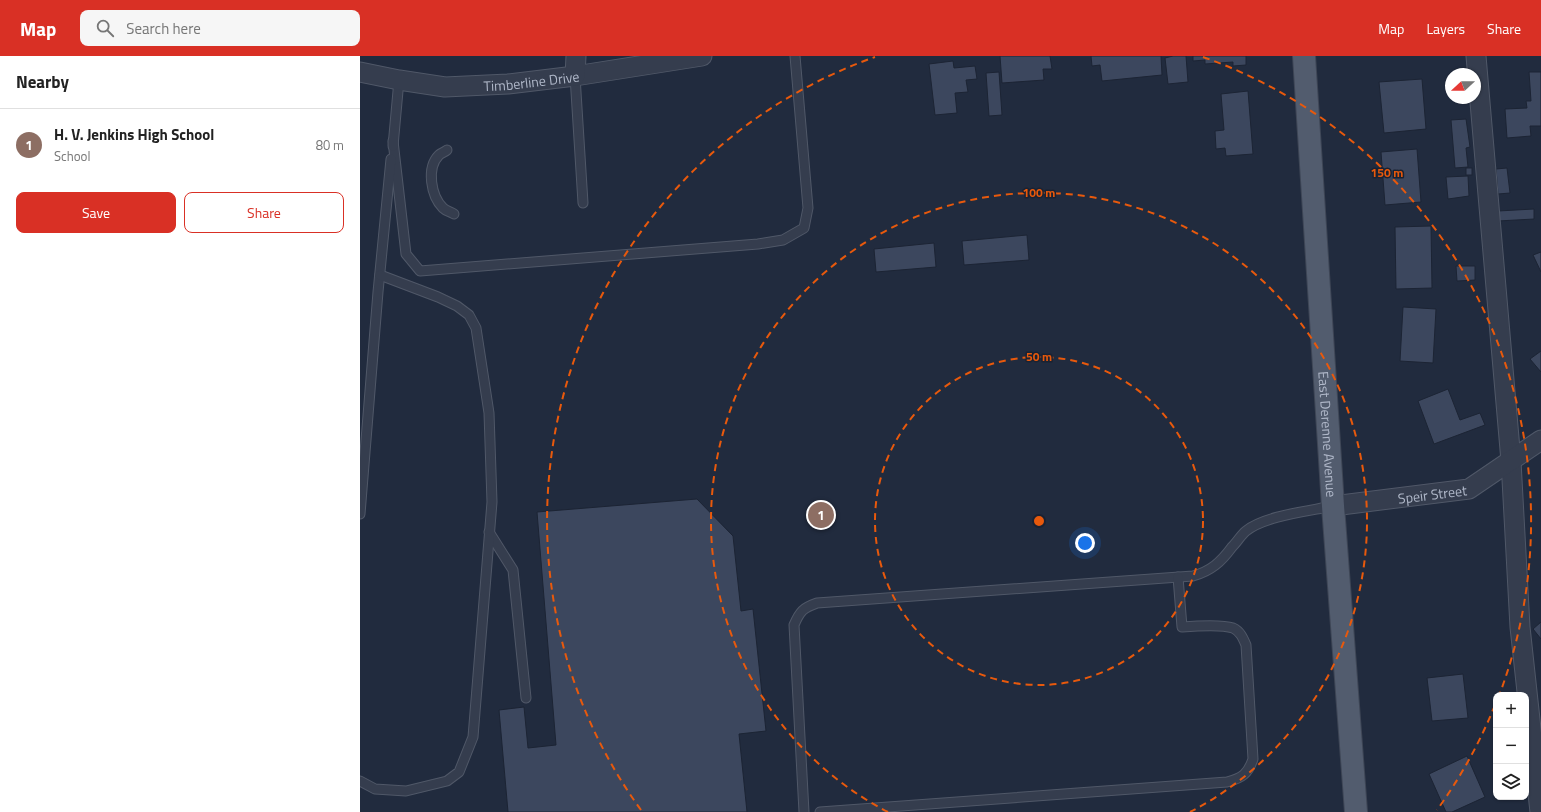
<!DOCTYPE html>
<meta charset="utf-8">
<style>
:root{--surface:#fff;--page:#f6f6f6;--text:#222;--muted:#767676;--line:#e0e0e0;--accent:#d93025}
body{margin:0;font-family:"Titillium Web",sans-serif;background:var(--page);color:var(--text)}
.controls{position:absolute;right:12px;bottom:12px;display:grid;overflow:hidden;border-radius:8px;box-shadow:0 1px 3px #0004}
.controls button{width:36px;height:36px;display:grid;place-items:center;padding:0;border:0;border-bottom:1px solid var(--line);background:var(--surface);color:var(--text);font:20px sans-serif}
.compass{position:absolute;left:1085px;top:12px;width:36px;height:36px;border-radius:50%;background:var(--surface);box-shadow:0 1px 3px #0004;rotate:249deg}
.you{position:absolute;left:725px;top:487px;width:14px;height:14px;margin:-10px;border:3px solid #fff;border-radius:50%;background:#1a73e8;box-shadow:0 0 0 6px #1a73e833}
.badge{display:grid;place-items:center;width:26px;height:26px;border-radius:50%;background:var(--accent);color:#fff;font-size:13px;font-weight:700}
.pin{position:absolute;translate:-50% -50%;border:2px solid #fff;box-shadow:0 1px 4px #0006}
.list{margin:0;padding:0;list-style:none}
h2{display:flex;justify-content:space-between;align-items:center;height:52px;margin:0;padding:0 16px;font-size:17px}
h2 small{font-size:13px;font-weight:400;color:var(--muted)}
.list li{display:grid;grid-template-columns:26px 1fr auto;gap:12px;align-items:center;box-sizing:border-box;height:72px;padding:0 16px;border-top:1px solid var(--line)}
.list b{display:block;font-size:15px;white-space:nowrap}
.list p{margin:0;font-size:13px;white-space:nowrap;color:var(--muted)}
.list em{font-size:13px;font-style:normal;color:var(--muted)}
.actions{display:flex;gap:8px;padding:12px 16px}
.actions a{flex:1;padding:9px 0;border:1px solid var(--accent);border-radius:8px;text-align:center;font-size:14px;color:var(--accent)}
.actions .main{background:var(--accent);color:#fff}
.icon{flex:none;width:22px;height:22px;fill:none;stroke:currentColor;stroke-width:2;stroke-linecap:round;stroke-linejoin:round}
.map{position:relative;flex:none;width:1181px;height:756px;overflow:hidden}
header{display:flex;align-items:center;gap:24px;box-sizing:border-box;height:56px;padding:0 20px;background:var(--accent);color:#fff}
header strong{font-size:19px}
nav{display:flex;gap:22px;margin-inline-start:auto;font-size:14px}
.search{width:280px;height:36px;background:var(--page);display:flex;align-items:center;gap:10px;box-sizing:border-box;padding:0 14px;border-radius:8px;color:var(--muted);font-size:15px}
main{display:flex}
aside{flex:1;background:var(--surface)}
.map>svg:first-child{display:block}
.building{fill:#3c475e;stroke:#1c2434}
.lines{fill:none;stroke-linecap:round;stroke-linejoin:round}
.service-casing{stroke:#505868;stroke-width:11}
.minor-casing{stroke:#505868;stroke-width:21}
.primary-casing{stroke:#3e4656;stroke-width:24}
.service{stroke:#353d4e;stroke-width:9}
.minor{stroke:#353d4e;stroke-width:19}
.primary{stroke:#525c6e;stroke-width:22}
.ring{fill:none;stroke:#e8590c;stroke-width:2;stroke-dasharray:7 5}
.labels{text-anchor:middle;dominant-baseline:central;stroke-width:3;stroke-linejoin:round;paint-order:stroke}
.street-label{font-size:14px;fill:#b0b8c9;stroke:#1a2232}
.centre{fill:#e8590c;stroke:#1a2232;stroke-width:2}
.ring-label{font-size:12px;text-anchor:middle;font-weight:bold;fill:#e8590c;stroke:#1a2232;stroke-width:3;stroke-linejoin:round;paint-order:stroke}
</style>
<header>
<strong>Map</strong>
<div class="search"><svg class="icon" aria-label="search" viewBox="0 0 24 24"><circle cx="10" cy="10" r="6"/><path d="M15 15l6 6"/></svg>Search here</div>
<nav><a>Map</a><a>Layers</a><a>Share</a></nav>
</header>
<main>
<aside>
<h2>Nearby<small></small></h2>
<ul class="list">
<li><span class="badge" style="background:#8d6e63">1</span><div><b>H. V. Jenkins High School</b><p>School</p></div><em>80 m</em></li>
</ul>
<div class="actions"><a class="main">Save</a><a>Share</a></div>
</aside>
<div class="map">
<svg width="1181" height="756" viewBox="0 0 1181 756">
<rect width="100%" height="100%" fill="#212b3e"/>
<!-- building -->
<g class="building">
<path d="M640 0H690L692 13H683L684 24 642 27Z"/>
<path d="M731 0H801L802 19 742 25 740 9 732 10Z"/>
<path d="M813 0H826L828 26 808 28 805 2Z"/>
<path d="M833 0H886V9L873 10V6L845 8V4L833 5Z"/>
<path d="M593 5 594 12 615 10 617 23 606 24 608 36 595 37 597 57 575 59 569 8Z"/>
<path d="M639 16 642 59 629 60 626 17Z"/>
<path d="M1169 16H1181V70H1170L1171 80 1147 82 1145 53 1167 52 1166 45H1171Z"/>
<path d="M1062 23 1066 73 1024 77 1019 26Z"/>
<path d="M888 35 893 98 866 100 865 92 856 93 855 75 864 74 861 38Z"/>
<path d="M1106 63 1110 91 1106 92 1108 111 1095 112 1091 64Z"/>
<path d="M1057 93 1061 146 1025 149 1021 96Z"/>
<rect x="1106" y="112" width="6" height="7"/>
<path d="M1147 112 1150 137 1138 138 1136 113Z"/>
<path d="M1108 120 1109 140 1088 143 1086 121Z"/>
<path d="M1174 153V163L1138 165V155Z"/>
<path d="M1071 170 1072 232 1036 233 1035 171Z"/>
<path d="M667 179 669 204 604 209 602 185Z"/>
<path d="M574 187 576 211 516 216 514 193Z"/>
<path d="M1181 196V216L1173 199Z"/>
<path d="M1096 210H1115V224L1097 225Z"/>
<path d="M1043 251 1076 253 1073 307 1040 305Z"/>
<path d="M1181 295V316L1170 303Z"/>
<path d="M1088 333 1100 364 1120 357 1125 369 1074 388 1058 345Z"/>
<path d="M337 443 373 480 381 555 393 553 406 675 379 678 387 756H148L139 654 164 651 168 692 196 689 177 456Z"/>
<path d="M1181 566V583L1173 573Z"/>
<path d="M1103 618 1108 662 1072 665 1067 622Z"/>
<path d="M1107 700 1125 741 1092 756H1086L1069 718Z"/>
</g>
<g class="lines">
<defs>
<g id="service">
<path d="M215 20 223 147"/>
<path d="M33 85 46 198 60 215 398 188 423 184 444 172 448 152 435 0"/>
<path d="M33 90 39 24"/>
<path d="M87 94C85 96 81 97 79 99 66 112 71 140 83 152 86 155 91 156 94 158"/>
<path d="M0 458 18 236 31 103"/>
<path d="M129 476 153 514 166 642"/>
<path d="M0 725 15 733 46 735 87 725 99 716 113 681 132 446 129 357 116 272 109 259 97 250 78 241 20 219"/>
<path d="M444 756 434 569C440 555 443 552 457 547L833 520C851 515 861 506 872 491 877 486 881 479 886 475 904 460 949 455 973 450"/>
<path d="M460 756 867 726C882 722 888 718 893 703L886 589C883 582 880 575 873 572 861 568 835 570 822 571L818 521"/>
</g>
<g id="minor">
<path d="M1116 0 1151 405 1160 571 1180 756"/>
<path id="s1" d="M0 16 39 24 85 31 148 28 215 20 342 0"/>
<path d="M215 20 216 0"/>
<path id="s2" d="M973 450 1109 433 1181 384"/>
</g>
<g id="primary">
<path id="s3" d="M944 0 973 450 996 756"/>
</g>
</defs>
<!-- service casing -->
<use href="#service" class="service-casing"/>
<!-- minor casing -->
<use href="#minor" class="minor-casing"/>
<!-- primary casing -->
<use href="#primary" class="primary-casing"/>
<!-- service -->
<use href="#service" class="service"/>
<!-- minor -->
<use href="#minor" class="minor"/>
<!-- primary -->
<use href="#primary" class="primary"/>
</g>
<!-- distance rings -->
<g class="ring">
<circle cx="679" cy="465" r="164"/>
<path d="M528 756A328 328 0 1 1 830 756"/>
<path d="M1135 649A492 492 0 0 1 1077 754M281 754A492 492 0 0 1 515 1M843 1A492 492 0 0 1 1140 637"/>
</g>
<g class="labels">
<!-- street labels -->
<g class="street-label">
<text stroke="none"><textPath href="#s1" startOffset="173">Timberline Drive</textPath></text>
<text stroke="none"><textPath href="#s3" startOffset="379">East Derenne Avenue</textPath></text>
<text stroke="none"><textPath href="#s2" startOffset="100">Speir Street</textPath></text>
</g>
</g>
<circle cx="679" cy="465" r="6" class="centre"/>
<g class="ring-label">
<text x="1027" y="121">150 m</text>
<text x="679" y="141">100 m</text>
<text x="679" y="305">50 m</text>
</g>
</svg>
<div class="controls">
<button>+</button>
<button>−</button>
<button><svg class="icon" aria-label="layers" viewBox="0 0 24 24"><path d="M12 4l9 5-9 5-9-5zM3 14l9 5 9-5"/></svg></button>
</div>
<svg class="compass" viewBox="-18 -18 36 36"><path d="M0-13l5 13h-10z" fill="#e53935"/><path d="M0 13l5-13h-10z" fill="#767676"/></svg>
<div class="you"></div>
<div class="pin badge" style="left:461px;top:459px;background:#8d6e63">1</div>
</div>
</main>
